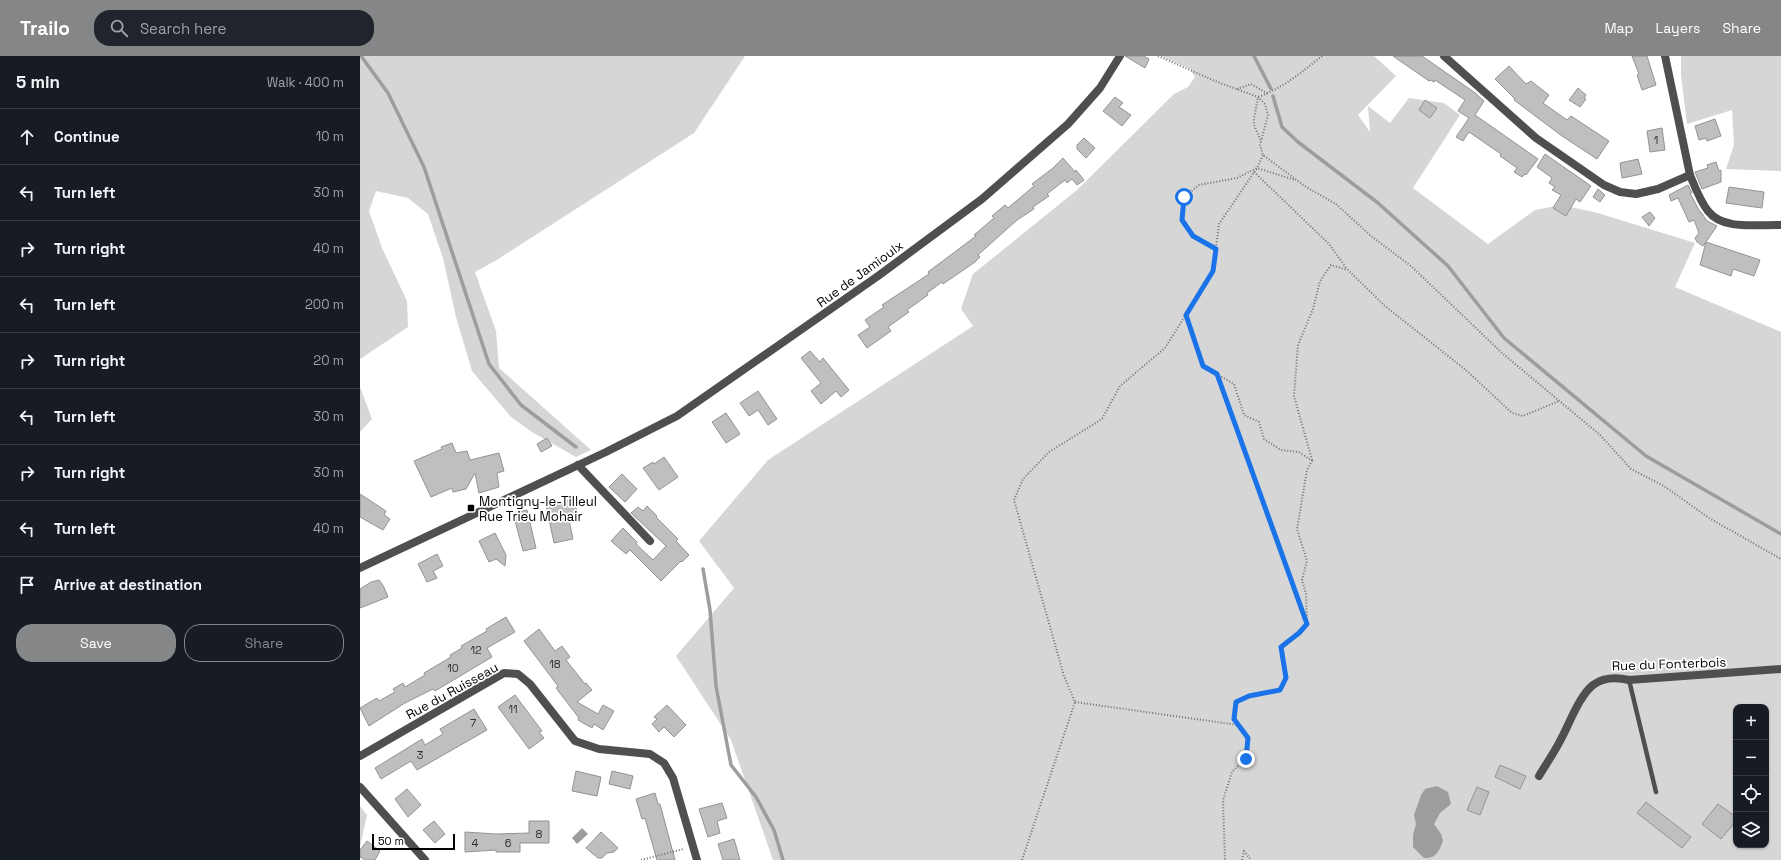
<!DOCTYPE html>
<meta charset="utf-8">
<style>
:root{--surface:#171b24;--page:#20242c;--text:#f1f3f6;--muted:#9ea1a6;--line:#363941;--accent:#858687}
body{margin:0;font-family:"Space Grotesk",sans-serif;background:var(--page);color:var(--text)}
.controls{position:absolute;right:12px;bottom:12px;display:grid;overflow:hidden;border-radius:8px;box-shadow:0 1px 3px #0004}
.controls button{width:36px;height:36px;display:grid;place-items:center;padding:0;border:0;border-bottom:1px solid var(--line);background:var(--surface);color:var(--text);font:20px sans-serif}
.scale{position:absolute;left:12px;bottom:10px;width:83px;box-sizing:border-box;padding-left:4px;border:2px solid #000;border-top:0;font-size:11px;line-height:14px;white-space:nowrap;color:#000;-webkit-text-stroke:3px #fff;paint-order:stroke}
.stop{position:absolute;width:12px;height:12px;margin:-9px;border:3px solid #1a73e8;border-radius:50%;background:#fff}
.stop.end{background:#1a73e8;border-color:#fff;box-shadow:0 1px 4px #0008}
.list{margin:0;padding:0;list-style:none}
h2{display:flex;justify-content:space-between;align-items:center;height:52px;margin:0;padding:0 16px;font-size:17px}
h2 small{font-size:13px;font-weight:400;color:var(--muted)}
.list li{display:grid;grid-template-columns:26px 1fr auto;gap:12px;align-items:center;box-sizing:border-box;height:56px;padding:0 16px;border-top:1px solid var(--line)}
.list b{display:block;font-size:15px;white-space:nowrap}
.list em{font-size:13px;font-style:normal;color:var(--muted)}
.actions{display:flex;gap:8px;padding:12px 16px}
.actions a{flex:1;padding:9px 0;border:1px solid var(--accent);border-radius:16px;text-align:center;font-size:14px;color:var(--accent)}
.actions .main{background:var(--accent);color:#fff}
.icon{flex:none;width:22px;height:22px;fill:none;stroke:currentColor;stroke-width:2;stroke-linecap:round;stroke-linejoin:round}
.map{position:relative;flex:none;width:1421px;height:804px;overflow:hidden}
header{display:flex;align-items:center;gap:24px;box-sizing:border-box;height:56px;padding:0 20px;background:var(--accent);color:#fff}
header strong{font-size:19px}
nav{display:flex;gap:22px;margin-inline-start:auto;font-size:14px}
.search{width:280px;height:36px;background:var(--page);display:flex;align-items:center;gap:10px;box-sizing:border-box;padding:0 14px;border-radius:16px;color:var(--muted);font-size:15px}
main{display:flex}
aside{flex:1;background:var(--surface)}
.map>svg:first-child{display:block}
.green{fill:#d6d6d6;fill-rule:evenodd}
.water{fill:#9d9d9d}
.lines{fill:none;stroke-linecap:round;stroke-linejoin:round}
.stream{stroke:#9d9d9d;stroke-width:3.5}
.building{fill:#bfbfbf;stroke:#939393}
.path{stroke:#717171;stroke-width:2;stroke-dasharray:1 2;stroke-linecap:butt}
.service{stroke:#4f4f4f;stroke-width:4.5}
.minor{stroke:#4f4f4f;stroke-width:8}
.tertiary{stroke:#4f4f4f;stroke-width:8}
.route{stroke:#1a73e8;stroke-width:5}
.poi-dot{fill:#000;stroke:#fff;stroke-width:1.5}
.labels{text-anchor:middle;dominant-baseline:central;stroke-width:3.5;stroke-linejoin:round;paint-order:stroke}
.number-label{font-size:11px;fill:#303030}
.street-label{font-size:13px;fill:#000;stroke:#fff}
.poi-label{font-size:13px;fill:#000;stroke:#fff;text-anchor:start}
</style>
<header>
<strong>Trailo</strong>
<div class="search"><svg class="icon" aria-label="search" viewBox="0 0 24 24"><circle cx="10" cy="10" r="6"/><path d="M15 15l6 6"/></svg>Search here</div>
<nav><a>Map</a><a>Layers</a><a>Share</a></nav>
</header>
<main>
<aside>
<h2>5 min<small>Walk · 400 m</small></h2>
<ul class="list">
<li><svg class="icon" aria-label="ahead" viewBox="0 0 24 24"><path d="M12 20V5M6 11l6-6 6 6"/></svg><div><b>Continue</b></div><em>10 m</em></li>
<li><svg class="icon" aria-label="left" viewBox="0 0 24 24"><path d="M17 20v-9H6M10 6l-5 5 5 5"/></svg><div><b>Turn left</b></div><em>30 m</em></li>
<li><svg class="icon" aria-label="right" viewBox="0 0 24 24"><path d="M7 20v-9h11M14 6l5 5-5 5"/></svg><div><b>Turn right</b></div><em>40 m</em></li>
<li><svg class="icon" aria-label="left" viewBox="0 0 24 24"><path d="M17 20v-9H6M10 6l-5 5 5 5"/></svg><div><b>Turn left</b></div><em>200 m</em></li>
<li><svg class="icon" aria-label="right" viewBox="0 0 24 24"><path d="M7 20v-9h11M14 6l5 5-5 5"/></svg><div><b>Turn right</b></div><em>20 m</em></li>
<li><svg class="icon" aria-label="left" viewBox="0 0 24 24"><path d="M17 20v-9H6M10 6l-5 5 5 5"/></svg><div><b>Turn left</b></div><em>30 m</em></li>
<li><svg class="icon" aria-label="right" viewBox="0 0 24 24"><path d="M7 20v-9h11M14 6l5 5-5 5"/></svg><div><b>Turn right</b></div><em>30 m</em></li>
<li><svg class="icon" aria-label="left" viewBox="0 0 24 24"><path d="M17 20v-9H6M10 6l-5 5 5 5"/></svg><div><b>Turn left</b></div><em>40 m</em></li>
<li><svg class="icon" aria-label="arrive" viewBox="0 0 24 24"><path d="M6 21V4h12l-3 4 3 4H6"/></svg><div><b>Arrive at destination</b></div></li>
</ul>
<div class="actions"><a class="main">Save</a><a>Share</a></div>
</aside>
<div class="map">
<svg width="1421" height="804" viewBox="0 0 1421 804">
<rect width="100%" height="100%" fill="#fff"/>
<!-- green -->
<g class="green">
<path d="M0 0H385L334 77 135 205 115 216 136 275 139 312 231 394 216 401 172 376 151 361 112 315 96 261 83 202 68 158 48 142 16 135 9 155 22 192 47 245 48 271 0 303Z"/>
<path d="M800 0H1014L1036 20 998 59 1010 76 1008 50 1030 67 1049 42 1084 47 1100 59 1053 132 1128 188 1175 154 1201 149 1238 157 1335 187 1315 231 1421 276V804H413L371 684 316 600 374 532 339 485 408 404 613 270 601 253 613 218 717 134 814 38 828 31 835 21 830 13ZM1376 651H1406V789H1376Z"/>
<path d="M1321 0H1421V115L1366 113 1374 89 1372 54 1327 68 1321 19Z"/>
<path d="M0 331 12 363 0 376Z"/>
<path d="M0 750 7 759 0 791Z"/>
</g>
<!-- water -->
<g class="water">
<path d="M1077 730 1088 736 1091 748 1080 757 1074 768 1081 778 1083 785C1079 795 1076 803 1064 802L1053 791V779L1056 768 1054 759 1061 739 1065 733Z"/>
<path d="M222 772 228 778 217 788 212 782Z"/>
</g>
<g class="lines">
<!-- stream -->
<g class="stream">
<path d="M1 0 28 37 64 111 129 308 161 349 216 391"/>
<path d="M894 0 911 33"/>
<path d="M913 40 922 71 938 86 1018 147 1088 210 1144 282 1286 400 1421 478"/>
<path d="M343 513 350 554 356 630 371 709 396 741 414 774 423 804"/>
</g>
</g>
<!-- building -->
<g class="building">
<path d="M765 0H784L789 3 785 12Z"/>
<path d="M1033 0H1062L1114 36 1124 45 1115 59 1178 103 1166 119 1165 118 1162 121 1154 116 1157 112 1140 100 1141 98 1109 76 1103 85 1096 81 1109 62 1098 55 1105 44 1075 24 1074 26 1070 24 1069 25Z"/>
<path d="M1272 0H1287L1296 29 1282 34 1277 19 1279 18Z"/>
<path d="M1149 10 1166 28 1171 25 1189 39 1183 47 1207 64 1211 60 1249 85 1237 103 1202 80 1154 44 1155 43 1135 23Z"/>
<path d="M1218 32 1226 39 1224 42 1226 43 1220 51 1209 44Z"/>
<path d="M755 41 763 47 759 51 771 59 762 70 743 55Z"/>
<path d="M1065 44 1077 52 1070 62 1059 54Z"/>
<path d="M1355 63 1361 80 1347 85 1346 82 1339 84 1335 70Z"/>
<path d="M1302 72 1305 94 1290 96 1287 75Z"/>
<path d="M724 82 735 92 726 102 717 93V89Z"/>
<path d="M1185 98 1231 130 1220 146 1216 143 1206 160 1193 152 1201 139 1192 134 1195 131 1189 127 1192 122 1177 111Z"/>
<path d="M703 102 715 116 716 114 724 124 717 129 712 123 707 127 705 124 687 138 689 140 673 151 674 153 657 164 618 199 620 201 615 206 583 228 582 226 567 237 568 239 547 254 549 256 528 271 531 275 507 292 498 279 510 271 505 264 524 251 522 249 569 218 568 216 616 180 614 179 634 162 632 160 645 149 648 152 674 130 672 128 693 112Z"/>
<path d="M1278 103 1282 118 1262 122 1260 107Z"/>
<path d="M1356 106 1359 115 1361 114V126L1342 133 1335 116 1348 112 1347 109Z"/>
<path d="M1328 129 1332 137H1330L1340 156H1341L1347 165 1357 170 1346 186 1400 204 1394 220 1373 213 1371 220 1340 209 1346 186 1343 190 1337 186 1335 182 1339 177 1334 164 1329 166 1318 142 1311 145 1309 139Z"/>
<path d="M1369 131 1404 136 1402 152 1366 147Z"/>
<path d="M1238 133 1245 139 1240 146 1233 141Z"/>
<path d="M1290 156 1295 162 1289 170 1282 161Z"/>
<path d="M450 295 460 306 463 302 489 334 481 341 476 335 461 348 451 335 461 327 441 302Z"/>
<path d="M398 335 417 363 408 369 398 354 389 360 380 347Z"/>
<path d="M366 357 380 378 366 387 352 366Z"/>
<path d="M187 382 192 390 181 396 177 388Z"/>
<path d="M92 387 96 397 107 395 110 404 139 397 144 415 137 417 139 431 119 437 115 417 106 433 93 436 92 432 71 441 54 405 82 393 81 391Z"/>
<path d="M304 401 318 421 299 434 283 412 293 406 294 408Z"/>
<path d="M262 418 277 433 265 446 249 431Z"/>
<path d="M0 438 26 455 24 459 30 463 23 474 0 461Z"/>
<path d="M214 443 217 456 208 459 213 483 194 487 186 449Z"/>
<path d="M287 450 297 460 296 461 318 483 316 485 329 499 322 506 321 505 301 525 270 494 266 498 251 485 263 472 277 486 276 488 293 504 306 490 271 457 278 451 283 455Z"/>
<path d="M167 454 176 492 163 495 153 457Z"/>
<path d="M135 477 146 499 145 510 136 503 129 506 119 485Z"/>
<path d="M77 498 83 510 73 515 77 522 67 526 58 508Z"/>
<path d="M19 524 24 531 28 541 0 552V533L11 526Z"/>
<path d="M146 561 155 576 127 592 132 601 75 635 73 633 45 647 9 670 0 652 17 642 19 645 35 636 33 633 43 627 45 631 65 619 64 617 91 601 90 599 102 592 101 590 127 575 126 573Z"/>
<path d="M179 573 195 595 202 590 210 601 206 604 225 628 226 627 232 634 217 646 238 658 243 649 254 655 243 674 234 668 232 672 218 664 219 662 196 632 198 630 164 585Z"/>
<path d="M155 639 182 675 179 676 184 682 169 693 138 651Z"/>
<path d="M307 649 326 669 314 681 304 671 299 676 292 668 297 663 294 661Z"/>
<path d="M114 653 127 674 57 714 51 705 21 723 15 712 62 683 65 689 83 678 80 673Z"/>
<path d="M1140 709 1166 720 1160 733 1135 721Z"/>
<path d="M216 715 241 721 237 740 212 735Z"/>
<path d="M252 715 273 720 270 733 249 728Z"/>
<path d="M1117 731 1129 736 1120 759 1107 754Z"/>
<path d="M47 733 61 749 48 761 35 743Z"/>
<path d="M295 737 298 748H300L315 804H297L285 762 282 763 276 743Z"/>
<path d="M1286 746 1331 781 1322 792 1277 757Z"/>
<path d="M362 747 367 762 357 765 360 777 348 781 339 753Z"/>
<path d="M1358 748 1376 761V765L1361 783 1342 768Z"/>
<path d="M74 765 85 778 75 787 63 774Z"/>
<path d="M169 765H189V787H160V796H136V794L105 796V776L136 778 169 777Z"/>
<path d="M241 776 258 792 254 796 247 797 242 802H238L226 792Z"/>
<path d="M374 783 380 804H363L358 788Z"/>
<path d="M7 785 20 795 15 804H5L0 801V794Z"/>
</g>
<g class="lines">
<!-- path -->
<g class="path">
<path d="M798 0 855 25 898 41 905 48 908 59 901 85"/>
<path d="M962 0C942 16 923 32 898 41L894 63V69L901 85 900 89 903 99 946 131 976 148 1011 180 1051 210 1142 297 1240 379 1271 413 1304 430 1349 462 1421 503"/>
<path d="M877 33 891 28 908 38"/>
<path d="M894 116 969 188 987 213"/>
<path d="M855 193 833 180 822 165 824 141 839 129 877 122 897 112 935 124"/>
<path d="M826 259 843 310 874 328 884 359 899 366 904 383 921 394 939 396 952 405 947 414 937 473 947 505 942 524 946 538 947 568 939 577 921 591 926 622 920 634 889 640 876 646 874 663 888 682 885 703 872 716 863 744 865 804"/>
<path d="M858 319 947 566"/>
<path d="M952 404 934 340 938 289 953 253 960 225 971 209 988 214 1025 250 1107 315 1152 357 1163 360 1199 345"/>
<path d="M715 646 878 669"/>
<path d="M281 804 324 793"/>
<path d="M662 804 715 646 704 620 654 444 663 423 689 396 742 363 760 330 805 292 853 215 859 168 897 112 903 99"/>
<path d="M882 804 884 795 891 804"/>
</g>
<!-- service -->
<path class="service" d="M1269 624 1296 736"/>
<!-- minor -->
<g class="minor">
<path d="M1084 0 1176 82 1244 129 1260 136 1276 138 1298 133 1330 119C1335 131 1340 145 1348 155 1363 175 1399 168 1421 169"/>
<path d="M1305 0 1330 119"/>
<path d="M218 409 290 485"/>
<path d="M0 700 144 617 158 618 170 628 215 685 239 693 290 698 304 707 313 722 337 804"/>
<path d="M1179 720C1186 708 1194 697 1200 685 1209 669 1219 640 1233 629 1244 621 1256 621 1269 624L1421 613"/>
<path d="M0 731 65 804"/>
</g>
<!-- tertiary -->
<path class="tertiary" d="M0 512 246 396 317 360 518 220 622 143 708 68 740 32 760 0"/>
</g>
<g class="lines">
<!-- route -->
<path class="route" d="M824 141 822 164 833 180 856 193 853 215 826 259 843 310 857 318 947 568 939 577 921 591 926 622 920 634 889 640 876 646 874 663 888 682 886 703"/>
</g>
<!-- markers -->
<rect class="poi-dot" x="107" y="448" width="8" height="8" rx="2"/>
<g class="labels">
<!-- number labels -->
<g class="number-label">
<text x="1296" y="84">1</text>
<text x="116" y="594">12</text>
<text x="195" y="608">18</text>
<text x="93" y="612">10</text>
<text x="153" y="653">11</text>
<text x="113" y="667">7</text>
<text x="60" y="699">3</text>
<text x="179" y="778">8</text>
<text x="115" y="787">4</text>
<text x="148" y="787">6</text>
</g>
<!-- street labels -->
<g class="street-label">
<text transform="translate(500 218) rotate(-36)">Rue de Jamioulx</text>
<text transform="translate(1309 608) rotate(-2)">Rue du Fonterbois</text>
<text transform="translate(92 635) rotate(-29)">Rue du Ruisseau</text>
</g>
<!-- poi labels -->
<g class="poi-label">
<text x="119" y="445">Montigny-le-Tilleul<tspan x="119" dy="15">Rue Trieu Mohair</tspan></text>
</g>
</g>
</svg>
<div class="controls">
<button>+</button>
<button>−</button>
<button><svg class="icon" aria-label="locate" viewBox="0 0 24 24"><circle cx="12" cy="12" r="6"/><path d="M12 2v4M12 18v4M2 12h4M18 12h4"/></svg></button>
<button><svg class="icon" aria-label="layers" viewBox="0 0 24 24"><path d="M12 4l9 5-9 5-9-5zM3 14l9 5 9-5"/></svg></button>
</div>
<div class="scale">50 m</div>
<div class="stop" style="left:824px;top:141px"></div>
<div class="stop end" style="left:886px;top:703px"></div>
</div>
</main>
